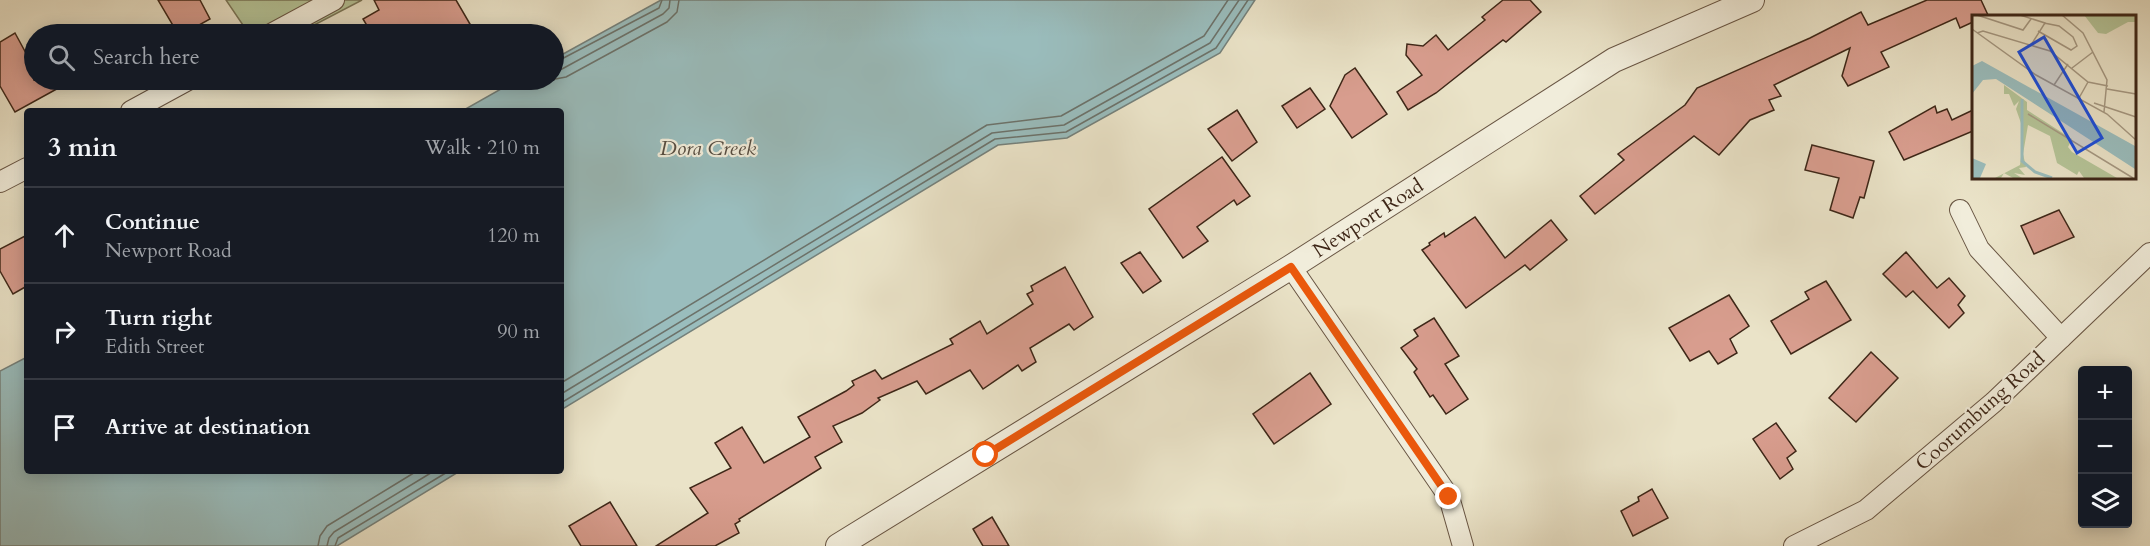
<!DOCTYPE html>
<meta charset="utf-8">
<style>
:root{--surface:#171b24;--page:#242831;--text:#f1f3f6;--muted:#9ea1a6;--line:#363941}
body{margin:0;font-family:Cardo,serif;background:var(--page);color:var(--text)}
.controls{position:absolute;right:18px;bottom:18px;display:grid;overflow:hidden;border-radius:6px;box-shadow:0 3px 15px #0003}
.controls button{width:54px;height:54px;display:grid;place-items:center;padding:0;border:0;border-bottom:2px solid var(--line);background:var(--surface);color:var(--text);font:30px sans-serif}
.stop{position:absolute;width:18px;height:18px;margin:-14px;border:4px solid #ea580c;border-radius:50%;background:#fff}
.stop.end{background:#ea580c;border-color:#fff;box-shadow:0 2px 6px #0008}
.list{margin:0;padding:0;list-style:none}
h2{display:flex;justify-content:space-between;align-items:center;height:78px;margin:0;padding:0 24px;font-size:26px}
h2 small{font-size:20px;font-weight:400;color:var(--muted)}
.list li{display:grid;grid-template-columns:39px 1fr auto;gap:18px;align-items:center;box-sizing:border-box;height:96px;padding:0 24px;border-top:2px solid var(--line)}
.list b{display:block;font-size:22px;white-space:nowrap}
.list p{margin:0;font-size:20px;white-space:nowrap;color:var(--muted)}
.list em{font-size:20px;font-style:normal;color:var(--muted)}
.icon{flex:none;width:33px;height:33px;fill:none;stroke:currentColor;stroke-width:2;stroke-linecap:round;stroke-linejoin:round}
.map{position:relative;flex:none;width:2150px;height:546px;overflow:hidden}
.search{position:absolute;background:var(--surface);box-shadow:0 3px 15px #0003;left:24px;top:24px;width:540px;height:66px;display:flex;align-items:center;gap:15px;box-sizing:border-box;padding:0 21px;border-radius:33px;color:var(--muted);font-size:22px}
.panel{position:absolute;background:var(--surface);box-shadow:0 3px 15px #0003;left:24px;top:108px;width:540px;height:366px;border-radius:6px}
.map>svg:first-child{display:block}
.green{fill:#b5c498;stroke:#7a7658;stroke-width:1.5}
.water{fill:#9abdbd;stroke:#75817b;stroke-width:1.5}
.lines{fill:none;stroke-linecap:round;stroke-linejoin:round}
.shore{stroke:#6c726a;stroke-width:1.5}
.building{fill:#d89d8e;stroke:#3e2718;stroke-width:1.5}
.minor-casing{stroke:#695644;stroke-width:22}
.tertiary-casing{stroke:#695644;stroke-width:26}
.minor{stroke:#f1eddb;stroke-width:20}
.tertiary{stroke:#f1eddb;stroke-width:24}
.route{stroke:#ea580c;stroke-width:8}
.labels{text-anchor:middle;dominant-baseline:central;stroke-width:4.5;stroke-linejoin:round;paint-order:stroke}
.street-label{font-size:20px;fill:#3e2718;stroke:#f1eddb}
.water-label{font-size:21px;font-style:italic;fill:#554c41;stroke:#f1eddb}
.inset-river{fill:none;stroke:#9abdbd;stroke-width:3}
.inset-road{fill:none;stroke:#a59882;stroke-width:1.5}
.view{fill:#1d4ed8;fill-opacity:0.15;stroke:#1d4ed8;stroke-width:3}
.inset-edge{fill:none;stroke:#3e2718;stroke-width:3}
</style>
<div class="map">
<svg width="2150" height="546" viewBox="0 0 2150 546">
<rect width="100%" height="100%" fill="#eae3c8"/>
<filter id="stains"><feTurbulence type="fractalNoise" baseFrequency=".00333" numOctaves="4"/><feColorMatrix values="0 0 0 0 .2 0 0 0 0 .09 0 0 0 0 .02 0 0 0 .5 -.17"/></filter>
<radialGradient id="worn" r=".72"><stop offset=".6" stop-color="#630" stop-opacity="0"/><stop offset="1" stop-color="#630" stop-opacity=".3"/></radialGradient>
<!-- green -->
<path class="green" d="M226 0H362L297 34H249Z"/>
<!-- water -->
<g class="water">
<path d="M661 0H1255L1220 53 1067 138 998 145 561 410V111H462L517 80H554V59Z"/>
<path d="M27 357V471H460L337 546H0V371Z"/>
</g>
<g class="lines">
<!-- shore -->
<g class="shore">
<path d="M554 63 659 8 662 0"/>
<path d="M554 71 562 69 663 14 669 8 670 0"/>
<path d="M550 80 566 77 667 22 677 12 679 0"/>
<path d="M561 383 987 125 1061 116 1204 36 1228 0"/>
<path d="M561 394 992 133 1064 125 1210 43 1239 0"/>
<path d="M561 403 995 139 1066 132 1216 48 1248 0"/>
<path d="M318 546 320 536 327 526 417 471"/>
<path d="M327 546 329 538 334 532 434 471"/>
<path d="M335 546 338 538 449 471"/>
</g>
</g>
<!-- building -->
<g class="building">
<path d="M158 0H200L210 19 183 34H178Z"/>
<path d="M374 0H456L470 24 453 34H372L363 19 379 10Z"/>
<path d="M1503 0H1530L1541 12 1506 42 1503 40 1436 93 1408 110 1397 92 1422 75 1406 55 1407 44 1423 46 1436 35 1448 50 1485 20 1482 17Z"/>
<path d="M1927 0H1981L1988 15 1973 16V22L1960 28 1956 18 1881 52 1889 67 1848 86 1842 76 1850 48 1774 85 1781 96 1769 100 1774 110 1750 120 1719 155 1694 136 1595 214 1580 196 1624 160 1618 154 1685 105 1697 88 1810 38 1861 12 1868 25Z"/>
<path d="M15 33 34 68V80H73L15 112 0 86V42Z"/>
<path d="M1355 68 1387 114 1352 138 1330 106 1345 75Z"/>
<path d="M1310 88 1325 109 1297 128 1282 106Z"/>
<path d="M1935 106 1937 113 1947 109 1952 120 1973 110V131L1904 160 1889 132Z"/>
<path d="M1237 110 1257 142 1232 161 1208 129Z"/>
<path d="M1812 145 1874 161 1864 198 1860 197 1853 218 1830 210 1839 178 1805 170Z"/>
<path d="M1222 157 1250 196 1237 205 1234 200 1197 227 1208 241 1183 258 1149 209Z"/>
<path d="M2059 210 2074 237 2034 254 2021 226Z"/>
<path d="M1475 217 1505 258 1551 220 1567 240 1530 270 1525 265 1466 308 1422 250 1430 245 1429 243 1444 233 1445 237Z"/>
<path d="M27 235V286L13 294 0 271V249Z"/>
<path d="M1140 252 1161 281 1143 293 1121 263Z"/>
<path d="M1906 252 1937 288 1949 278 1965 296 1958 305 1964 313 1949 328 1913 291 1906 297 1883 274Z"/>
<path d="M1065 267 1093 317 1074 330 1069 324 1030 348 1036 362 1022 371 1018 365 983 389 970 370 926 394 917 381 878 398 880 400 862 413 833 426 842 442 815 457 821 468 739 519 740 521 735 524 739 533 715 546H656L708 513 690 488 731 468 715 443 742 427 764 463 810 437 798 417 846 391 854 385 852 381 875 370 882 379 953 344 950 339 980 321 987 334 1033 304 1027 294 1033 291 1031 286Z"/>
<path d="M1826 281 1851 320 1791 354 1771 321 1809 299 1805 292Z"/>
<path d="M1729 295 1749 326 1730 339 1737 353 1718 364 1709 351 1690 361 1669 328Z"/>
<path d="M1434 318 1459 356 1445 364 1468 399 1446 414 1433 395 1430 397 1414 372 1417 369 1401 348 1418 336 1414 330Z"/>
<path d="M1871 352 1898 378 1856 422 1829 398Z"/>
<path d="M1310 373 1331 404 1274 444 1253 414Z"/>
<path d="M1776 423 1796 451 1787 458 1793 469 1780 479 1753 439Z"/>
<path d="M1652 489 1668 518 1633 536 1621 511 1639 501 1638 497Z"/>
<path d="M610 502 637 546H581L569 526Z"/>
<path d="M992 517 1009 546H983L973 529Z"/>
</g>
<g class="lines">
<defs>
<g id="minor">
<path d="M271 34 334 0"/>
<path d="M131 111 188 80"/>
<path d="M0 182 27 168"/>
<path d="M1960 210 1979 249 2061 338"/>
<path d="M1291 267 1449 497 1463 546"/>
<path d="M1794 546 1866 510 1994 402 2150 253"/>
</g>
<path id="tertiary" d="M838 546 1291 267 1614 60 1752 0"/>
</defs>
<!-- minor casing -->
<use href="#minor" class="minor-casing"/>
<!-- tertiary casing -->
<use href="#tertiary" class="tertiary-casing"/>
<!-- minor -->
<use href="#minor" class="minor"/>
<!-- tertiary -->
<use href="#tertiary" class="tertiary"/>
</g>
<g class="lines">
<!-- route -->
<path class="route" d="M986 455 1291 267 1449 497"/>
</g>
<g class="labels">
<!-- street labels -->
<g class="street-label">
<text transform="translate(1368 218) rotate(-33)">Newport Road</text>
<text transform="translate(1980 411) rotate(-42)">Coorumbung Road</text>
</g>
<!-- water labels -->
<g class="water-label">
<text x="708" y="148">Dora Creek</text>
</g>
</g>
<!-- overview -->
<g transform="translate(1972 15)">
<rect width="164" height="164" fill="#eae3c8"/>
<path d="M112 0H163V7H156L134 19 126 18ZM32 70 55 87V95L100 124 96 132 100 137 145 163H112L107 156 105 160 85 148 78 121 56 110 51 139 54 152 47 153 53 160 42 158 50 163H41L32 158 29 163H23L48 150 50 135V111L44 94 47 86 42 91 37 79H32Z" fill="#b5c498"/>
<path d="M10 46 163 131V154L24 64 11 65 0 79V51ZM0 143 14 149 8 163H0Z" fill="#9abdbd"/>
<path class="inset-river" d="M50 84V146L63 157 80 163"/>
<path class="inset-road" d="M5 0 51 15 59 4M48 0 73 8 59 30M90 0 111 18 135 65 132 97M0 14 64 60 135 99 164 125M66 16 99 35 105 31 101 22 87 11 72 8M5 18 11 16 78 36 116 67 136 71M100 53 121 37M82 70 96 49M135 74 164 79M107 83 116 67M122 88 164 102M56 99 161 163"/>
<path class="view" d="M72 22 130 123 105 138 47 37Z"/>
<rect width="164" height="164" class="inset-edge"/>
</g>
<rect width="100%" height="100%" filter="url(#stains)"/>
<rect width="100%" height="100%" fill="url(#worn)"/>
</svg>
<div class="controls">
<button>+</button>
<button>−</button>
<button><svg class="icon" aria-label="layers" viewBox="0 0 24 24"><path d="M12 4l9 5-9 5-9-5zM3 14l9 5 9-5"/></svg></button>
</div>
<div class="stop" style="left:986px;top:455px"></div>
<div class="stop end" style="left:1449px;top:497px"></div>
<div class="search"><svg class="icon" aria-label="search" viewBox="0 0 24 24"><circle cx="10" cy="10" r="6"/><path d="M15 15l6 6"/></svg>Search here</div>
<section class="panel">
<h2>3 min<small>Walk · 210 m</small></h2>
<ul class="list">
<li><svg class="icon" aria-label="ahead" viewBox="0 0 24 24"><path d="M12 20V5M6 11l6-6 6 6"/></svg><div><b>Continue</b><p>Newport Road</p></div><em>120 m</em></li>
<li><svg class="icon" aria-label="right" viewBox="0 0 24 24"><path d="M7 20v-9h11M14 6l5 5-5 5"/></svg><div><b>Turn right</b><p>Edith Street</p></div><em>90 m</em></li>
<li><svg class="icon" aria-label="arrive" viewBox="0 0 24 24"><path d="M6 21V4h12l-3 4 3 4H6"/></svg><div><b>Arrive at destination</b></div></li>
</ul>
</section>
</div>
